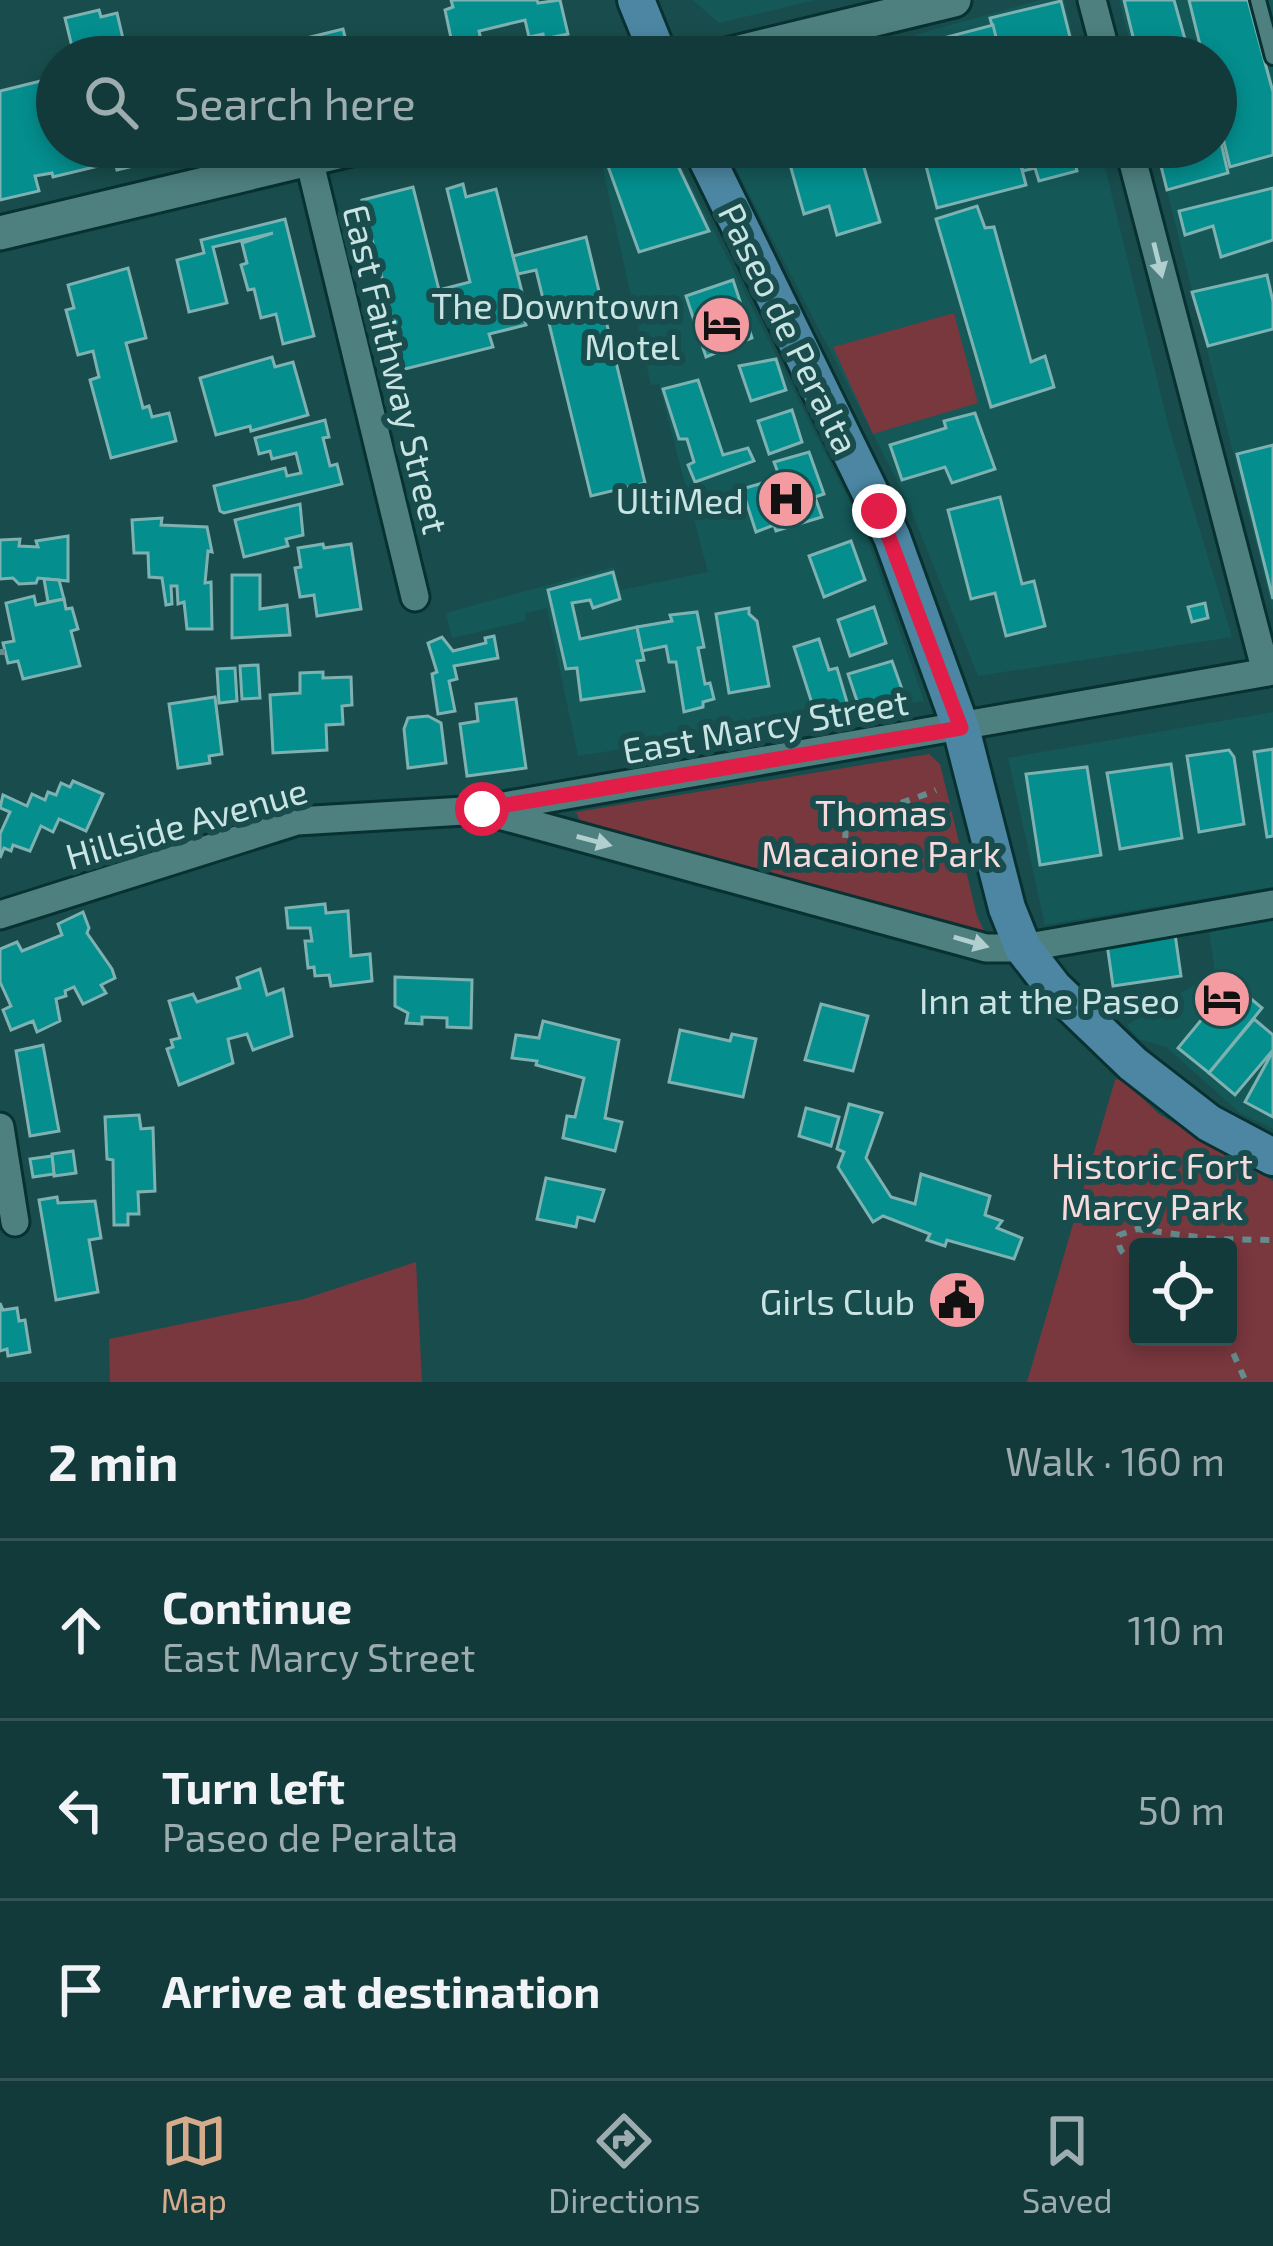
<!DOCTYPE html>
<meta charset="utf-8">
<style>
:root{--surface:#133a3a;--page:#1c4142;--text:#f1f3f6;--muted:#9dadaf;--line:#325454;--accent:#d6ab8b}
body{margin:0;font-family:"Exo 2",sans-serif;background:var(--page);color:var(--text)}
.controls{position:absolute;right:36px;bottom:36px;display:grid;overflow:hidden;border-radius:12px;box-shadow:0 6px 18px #0003}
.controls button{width:108px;height:108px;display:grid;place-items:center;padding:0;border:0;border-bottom:3px solid var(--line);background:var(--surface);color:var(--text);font:60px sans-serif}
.stop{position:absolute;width:36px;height:36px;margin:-27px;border:9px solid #e11d48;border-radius:50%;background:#fff}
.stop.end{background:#e11d48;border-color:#fff;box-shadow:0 3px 12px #0008}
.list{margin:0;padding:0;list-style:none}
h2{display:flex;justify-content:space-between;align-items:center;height:156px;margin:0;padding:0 48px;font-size:51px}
h2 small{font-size:39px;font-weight:400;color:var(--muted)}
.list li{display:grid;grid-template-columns:78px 1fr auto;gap:36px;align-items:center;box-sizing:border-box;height:180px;padding:0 48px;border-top:3px solid var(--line)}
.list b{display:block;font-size:45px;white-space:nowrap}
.list p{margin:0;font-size:39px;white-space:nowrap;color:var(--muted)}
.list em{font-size:39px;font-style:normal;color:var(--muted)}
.icon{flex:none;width:66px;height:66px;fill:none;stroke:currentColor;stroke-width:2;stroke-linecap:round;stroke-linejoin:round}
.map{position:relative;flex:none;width:1273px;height:1382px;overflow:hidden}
.search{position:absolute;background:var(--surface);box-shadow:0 6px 18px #0003;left:36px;right:36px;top:36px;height:132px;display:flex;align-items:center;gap:30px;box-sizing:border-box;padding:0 42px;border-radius:66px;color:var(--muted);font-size:45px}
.sheet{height:696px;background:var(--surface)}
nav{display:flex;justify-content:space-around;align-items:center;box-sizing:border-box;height:168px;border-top:3px solid var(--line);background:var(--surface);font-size:33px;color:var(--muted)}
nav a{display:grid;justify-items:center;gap:6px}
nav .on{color:var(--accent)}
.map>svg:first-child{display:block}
.built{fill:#155858}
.green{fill:#79373e;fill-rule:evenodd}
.building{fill:#048e8e;stroke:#7eb1b1;stroke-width:3}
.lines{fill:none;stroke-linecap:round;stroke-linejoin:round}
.service-casing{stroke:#083131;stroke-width:20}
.minor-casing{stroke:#083131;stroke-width:33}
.tertiary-casing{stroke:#083131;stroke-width:39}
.secondary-casing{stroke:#083131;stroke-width:42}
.path{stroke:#648c8c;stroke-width:6;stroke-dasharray:9 9;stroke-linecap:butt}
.service{stroke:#4e8080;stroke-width:14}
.minor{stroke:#4e8080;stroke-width:27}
.tertiary{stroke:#4e8080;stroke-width:33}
.secondary{stroke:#4c86a2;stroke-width:36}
.oneway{fill:#b1cfcf}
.route{stroke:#e11d48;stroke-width:15}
.labels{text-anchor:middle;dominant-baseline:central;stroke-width:12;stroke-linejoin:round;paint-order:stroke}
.poi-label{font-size:36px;fill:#cae3e3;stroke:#194d4d;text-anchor:end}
.street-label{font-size:36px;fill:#cae3e3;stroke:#194d4d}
.park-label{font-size:36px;fill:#f7dbdc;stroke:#194d4d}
</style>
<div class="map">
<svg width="1273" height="1382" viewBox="0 0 1273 1382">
<rect width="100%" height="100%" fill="#194d4d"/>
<!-- built -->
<g class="built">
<path d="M693 0H816L719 23Z"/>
<path d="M1040 0H1064L1078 57H837Z"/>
<path d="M1119 0H1273V611L1156 147H1216V57H1134Z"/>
<path d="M598 147H672L866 535 924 701 578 756 547 608 525 613V621L452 638 446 613 614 567 621 590 708 572 659 384 651 385Z"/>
<path d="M725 147H1100L1169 428 1232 637 978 676 906 498Z"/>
<path d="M1273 712V887L1045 925 1008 758Z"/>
<path d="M1273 914V1129L1240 1113 1166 1047 1139 1039 1127 1025 1215 973 1208 924Z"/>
</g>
<!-- green -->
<g class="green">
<path d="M954 313 978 403 873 434 833 347Z"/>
<path d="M929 754 940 764 977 916 987 937 973 935 953 923 581 823 576 812Z"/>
<path d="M1121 1078 1159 1114 1273 1181V1382H1027L1115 1080ZM1138 1247H1228V1337H1138Z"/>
<path d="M416 1262 422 1382H110L109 1339 304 1299Z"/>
</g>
<!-- building -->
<g class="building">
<path d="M451 0H537L538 3 560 0 568 34 544 39 543 34 529 37 525 20 479 31 485 57H467L465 50 454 52 445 10 453 7Z"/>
<path d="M1124 0H1174L1190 57H1138Z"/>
<path d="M1189 0H1248L1273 92V155L1230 167 1216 109V57H1203Z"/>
<path d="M1061 1 1075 57H1001L990 18Z"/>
<path d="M99 10 101 17 117 13 124 43 136 40 140 57H69L74 55 65 18Z"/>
<path d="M993 25 1001 57H961L957 42 930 48 928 42Z"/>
<path d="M343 29 350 57H229Z"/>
<path d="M957 42 961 57H900L930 48Z"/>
<path d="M57 77V147H187L188 153 117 170 115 162 53 177 52 173 35 176 39 191 0 200V91Z"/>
<path d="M1216 121 1228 173 1167 190 1161 166 1200 155 1198 147H1216Z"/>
<path d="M601 147H669L709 231 639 252Z"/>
<path d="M785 147H858L880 222 837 235 829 206 804 214Z"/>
<path d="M921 147H1016L1026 185 937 208Z"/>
<path d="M1016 147H1080L1082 152 1073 154 1077 171 1039 181 1035 168 1023 171Z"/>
<path d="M463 184 466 197 496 189 524 300 520 302 526 325 489 334 493 347 389 373 381 341 397 337 362 200 413 187 439 290 470 282 447 189Z"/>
<path d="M1273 188V240L1221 257 1213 226 1185 235 1179 211Z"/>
<path d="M977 206 985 228 994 227 1031 362 1045 356 1054 387 991 407 936 219Z"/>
<path d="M285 219 314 336 283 344 276 314 261 318 254 289 248 290 241 265 247 263 242 243 273 233 213 247 227 303 189 312 177 260 204 253 201 240Z"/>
<path d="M586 237 645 483 591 496 536 270 518 274 513 256Z"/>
<path d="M128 268 146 338 126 343 143 408 149 406 152 417 169 413 176 441 111 458 90 380 99 377 93 351 78 355 66 310 74 308 68 285Z"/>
<path d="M1267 275 1273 302V329L1208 346 1192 292Z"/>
<path d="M733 280 752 338 706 357 686 296Z"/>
<path d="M272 357 275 367 293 362 308 415 251 431 250 426 216 435 200 378Z"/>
<path d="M776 359 786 390 751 401 739 366Z"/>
<path d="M698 380 723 455 748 448 754 461 695 482 688 465 694 462 687 439H679L663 389Z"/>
<path d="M792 410 802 442 769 454 758 421Z"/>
<path d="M975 413 995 469 952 483 945 467 902 480 890 445 946 428 944 421Z"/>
<path d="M325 420 329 437 323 438 330 466 337 464 342 484 224 513 220 511 214 486 285 468 287 476 301 473 296 453 272 459 270 451 259 454 255 438Z"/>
<path d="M1273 445V599L1237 454Z"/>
<path d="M809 452 824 494 815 497 822 517 776 531 774 525 756 532 742 489 780 478 774 462Z"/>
<path d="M1000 497 1022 584 1034 581 1045 626 1006 636 995 593 971 599 948 510Z"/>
<path d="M300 504 303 535 286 539 288 546 244 557 235 520Z"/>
<path d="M162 518 161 525 207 527 212 552 208 551 205 583 211 582 212 629H187L184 602 178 604 177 586H171L172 604 166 605 162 578 149 577 148 553H134L132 520Z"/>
<path d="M68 536V581L38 578 36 583 19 584 13 578 0 579V540L20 539 19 546 38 547 36 541Z"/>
<path d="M851 541 865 580 824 597 809 556Z"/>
<path d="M323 544 324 548 351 544 361 609 317 616 314 595 300 597 295 568 301 567 298 548Z"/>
<path d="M613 572 620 599 593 608 590 600 572 603 580 639 637 627 644 660 637 661 644 691 581 700 577 668 566 669 548 590Z"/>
<path d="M232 575H260V609L287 605 290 635 232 638Z"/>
<path d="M44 579 59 580 64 599 48 602Z"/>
<path d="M34 596 36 605 64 599 66 609 72 608 78 629 71 631 80 666 23 679 18 661 8 663 3 643 14 641 6 603Z"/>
<path d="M1205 603 1208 618 1192 622 1188 607Z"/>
<path d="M874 607 886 643 850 656 838 620Z"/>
<path d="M749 608V614L757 621 769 686 729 693 716 614Z"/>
<path d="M697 612 704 647 698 648 705 684 710 683 714 699 703 702V707L684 712 676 662H669L666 646 642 651 637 627 672 621 670 615Z"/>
<path d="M494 636 498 658 454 666 457 679 449 681 455 711 438 714 432 674 437 672 428 643 442 637 453 651 486 643 485 638Z"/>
<path d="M819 639 829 670 837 668 849 709 817 719 794 647Z"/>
<path d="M892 661 903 692 859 707 848 674Z"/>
<path d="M258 665 260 698 242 699 240 666Z"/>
<path d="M235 668 237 701 219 703 217 669Z"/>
<path d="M323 672V678L351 677 352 705 342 706 343 724 326 725 327 750 273 753 270 695 300 693V673Z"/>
<path d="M215 697 222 754 209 756 210 763 178 768 169 704Z"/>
<path d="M516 699 526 768 467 776 460 724 478 721 476 704Z"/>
<path d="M428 716 441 723 446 763 408 768 404 729 408 718Z"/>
<path d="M1273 749V836L1267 837 1254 752Z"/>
<path d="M1229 750 1234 757 1244 824 1199 832 1187 756Z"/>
<path d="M1171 764 1182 838 1120 849 1107 773Z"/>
<path d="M1087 767 1101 855 1040 865 1026 774Z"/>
<path d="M73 781 103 794 86 831 59 819 53 832 41 826 30 851 13 845 11 851 4 848 0 858V834L10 812 0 808 3 795 27 806 32 794 45 800 48 792 56 795 61 783 70 787Z"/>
<path d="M325 904 326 913 348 911 351 956 370 954 372 981 331 986 329 975 315 976 314 967 308 968 305 941H312L310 928H288L286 908Z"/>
<path d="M83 912 89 928 87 933 112 969 115 978 101 985 106 993 83 1004 74 987 65 991 66 996 56 999 60 1021 37 1032 33 1021 11 1030 3 1010 11 1006 0 982V949L17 942 22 951 62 935 58 924Z"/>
<path d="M1175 934 1181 976 1113 986 1107 944Z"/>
<path d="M260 969 267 995 283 989 292 1036 253 1050 247 1034 228 1039 233 1063 179 1085 167 1049 173 1047 171 1040 180 1038 169 1001 193 994 197 1002 240 988 237 978Z"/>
<path d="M395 977 472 980 471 1028 447 1027V1018L422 1017V1024L406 1023 408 1013 395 1006Z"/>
<path d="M1232 983 1262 1008 1209 1073 1178 1048Z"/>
<path d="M821 1004 868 1016 853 1071 805 1060Z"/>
<path d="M1254 1019 1273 1035V1050L1235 1095 1209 1073Z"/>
<path d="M543 1021 619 1040 605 1118 622 1122 615 1151 563 1138 567 1116 575 1117 584 1078 536 1065 537 1061 512 1058 516 1035 539 1038Z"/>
<path d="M680 1030 730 1041 732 1034 756 1039 743 1097 669 1082Z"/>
<path d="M43 1045 59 1131 30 1136 16 1051Z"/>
<path d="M1273 1051V1117L1245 1102Z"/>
<path d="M849 1104 882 1113 866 1158 891 1197 915 1204 921 1174 990 1196 985 1215 1002 1221 997 1228 1022 1238 1014 1259 947 1240 945 1246 927 1240 930 1234 883 1216 873 1222 838 1167 844 1152 837 1149Z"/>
<path d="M806 1108 839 1117 831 1146 799 1136Z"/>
<path d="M139 1115 141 1129 153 1128 155 1191 138 1192 139 1214H128V1225H114L113 1160 107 1159 105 1117Z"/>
<path d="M73 1151 76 1173 54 1176 52 1154Z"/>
<path d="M52 1156 54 1174 33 1177 30 1159Z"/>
<path d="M546 1178 604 1190 594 1221 578 1217 576 1227 537 1219Z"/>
<path d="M57 1197 58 1203 95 1201 101 1238 89 1240 98 1292 56 1300 39 1200Z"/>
<path d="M0 1303 3 1310 17 1308 19 1321 25 1320 30 1352 8 1356 7 1349 0 1351Z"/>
</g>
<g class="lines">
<defs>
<path id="service" d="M1258 0 1273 57"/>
<g id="minor">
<path d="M1092 0 1107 57"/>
<path d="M1129 147 1266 672"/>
<path d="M309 159 415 597"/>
<path d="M492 808 1273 671"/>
<path d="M0 915 297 821 481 810 986 948H1023L1273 904"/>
<path d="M0 1127 15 1222"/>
</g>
<g id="tertiary">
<path d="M719 57 954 0"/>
<path d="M0 233 359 147"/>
</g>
<g id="secondary">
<path d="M636 0 659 57"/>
<path d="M701 147 892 537 961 728 1007 908 1023 948 1054 988 1133 1064 1209 1123 1273 1157"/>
</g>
</defs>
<!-- service casing -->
<use href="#service" class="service-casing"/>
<!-- minor casing -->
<use href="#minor" class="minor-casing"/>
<!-- tertiary casing -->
<use href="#tertiary" class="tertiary-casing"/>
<!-- secondary casing -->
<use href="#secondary" class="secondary-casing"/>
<!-- path -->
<g class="path">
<path d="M0 652H5"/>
<path d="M844 856 846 826C874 809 906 803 936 790"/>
<path d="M1138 1263C1124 1256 1117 1251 1119 1235L1137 1229 1213 1239 1273 1240"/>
<path d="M1226 1337 1246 1382"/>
</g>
<!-- service -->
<use href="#service" class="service"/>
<!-- minor -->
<use href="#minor" class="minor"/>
<!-- tertiary -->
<use href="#tertiary" class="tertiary"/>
<!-- secondary -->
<use href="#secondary" class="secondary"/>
</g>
<!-- one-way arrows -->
<defs><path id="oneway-solid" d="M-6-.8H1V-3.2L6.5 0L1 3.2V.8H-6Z" transform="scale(3)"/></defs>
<g class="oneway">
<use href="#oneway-solid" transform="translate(1158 260) rotate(76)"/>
<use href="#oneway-solid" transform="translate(594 841) rotate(15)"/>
<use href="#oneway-solid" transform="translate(971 942) rotate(16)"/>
</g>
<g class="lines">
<!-- route -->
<path class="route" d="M482 809 961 728 879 511"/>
</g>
<!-- icons -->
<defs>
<symbol id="hotel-disc" viewBox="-11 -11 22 22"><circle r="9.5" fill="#f49aa1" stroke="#194d4d"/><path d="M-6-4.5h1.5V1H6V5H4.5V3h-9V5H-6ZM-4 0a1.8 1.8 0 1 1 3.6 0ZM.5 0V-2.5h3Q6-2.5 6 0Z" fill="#111"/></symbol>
<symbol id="hospital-disc" viewBox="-11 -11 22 22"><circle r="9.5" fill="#f49aa1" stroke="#194d4d"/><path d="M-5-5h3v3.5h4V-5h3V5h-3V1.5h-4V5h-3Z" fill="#111"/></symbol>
<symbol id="civic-disc" viewBox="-11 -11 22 22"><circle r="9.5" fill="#f49aa1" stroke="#194d4d"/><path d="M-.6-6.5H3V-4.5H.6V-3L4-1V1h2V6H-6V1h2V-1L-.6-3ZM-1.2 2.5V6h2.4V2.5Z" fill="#111"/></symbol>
</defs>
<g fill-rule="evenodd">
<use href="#hotel-disc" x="689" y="292" width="66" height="66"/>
<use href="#hospital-disc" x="753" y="466" width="66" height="66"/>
<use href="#hotel-disc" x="1189" y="966" width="66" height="66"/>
<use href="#civic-disc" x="924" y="1267" width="66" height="66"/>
</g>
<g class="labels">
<!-- poi labels -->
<g class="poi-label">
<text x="680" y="304">The Downtown<tspan x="680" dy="41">Motel</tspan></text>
<text x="744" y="499">UltiMed</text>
<text x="1180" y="999">Inn at the Paseo</text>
<text x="915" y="1300">Girls Club</text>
</g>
<!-- street labels -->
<g class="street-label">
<text transform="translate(790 328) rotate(64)">Paseo de Peralta</text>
<text transform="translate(397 369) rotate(76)">East Faithway Street</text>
<text transform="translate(765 725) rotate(-10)">East Marcy Street</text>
<text transform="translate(186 822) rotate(-16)">Hillside Avenue</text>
</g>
<!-- park labels -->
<g class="park-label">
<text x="881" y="811">Thomas<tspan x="881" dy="41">Macaione Park</tspan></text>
<text x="1152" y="1164">Historic Fort<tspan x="1152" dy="41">Marcy Park</tspan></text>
</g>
</g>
</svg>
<div class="controls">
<button><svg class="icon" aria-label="locate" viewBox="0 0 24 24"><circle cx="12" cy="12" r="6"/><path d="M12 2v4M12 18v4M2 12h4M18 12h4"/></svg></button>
</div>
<div class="stop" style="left:482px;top:809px"></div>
<div class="stop end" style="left:879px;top:511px"></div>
<div class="search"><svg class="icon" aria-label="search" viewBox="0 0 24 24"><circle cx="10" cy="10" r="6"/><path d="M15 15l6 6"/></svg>Search here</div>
</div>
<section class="sheet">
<h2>2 min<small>Walk · 160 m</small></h2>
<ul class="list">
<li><svg class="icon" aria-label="ahead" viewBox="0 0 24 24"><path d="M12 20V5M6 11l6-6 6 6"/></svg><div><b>Continue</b><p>East Marcy Street</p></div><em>110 m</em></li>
<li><svg class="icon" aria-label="left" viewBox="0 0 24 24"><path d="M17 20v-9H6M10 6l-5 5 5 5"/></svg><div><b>Turn left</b><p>Paseo de Peralta</p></div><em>50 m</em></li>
<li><svg class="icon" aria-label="arrive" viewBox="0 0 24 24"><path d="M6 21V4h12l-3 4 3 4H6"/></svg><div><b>Arrive at destination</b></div></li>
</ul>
</section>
<nav>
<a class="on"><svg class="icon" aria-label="map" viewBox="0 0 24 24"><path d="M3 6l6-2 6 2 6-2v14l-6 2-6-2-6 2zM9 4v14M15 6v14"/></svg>Map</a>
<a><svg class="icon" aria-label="directions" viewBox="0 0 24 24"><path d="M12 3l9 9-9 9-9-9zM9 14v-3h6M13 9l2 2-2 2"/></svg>Directions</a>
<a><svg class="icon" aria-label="saved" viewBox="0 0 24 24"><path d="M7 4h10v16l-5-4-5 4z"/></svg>Saved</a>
</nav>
